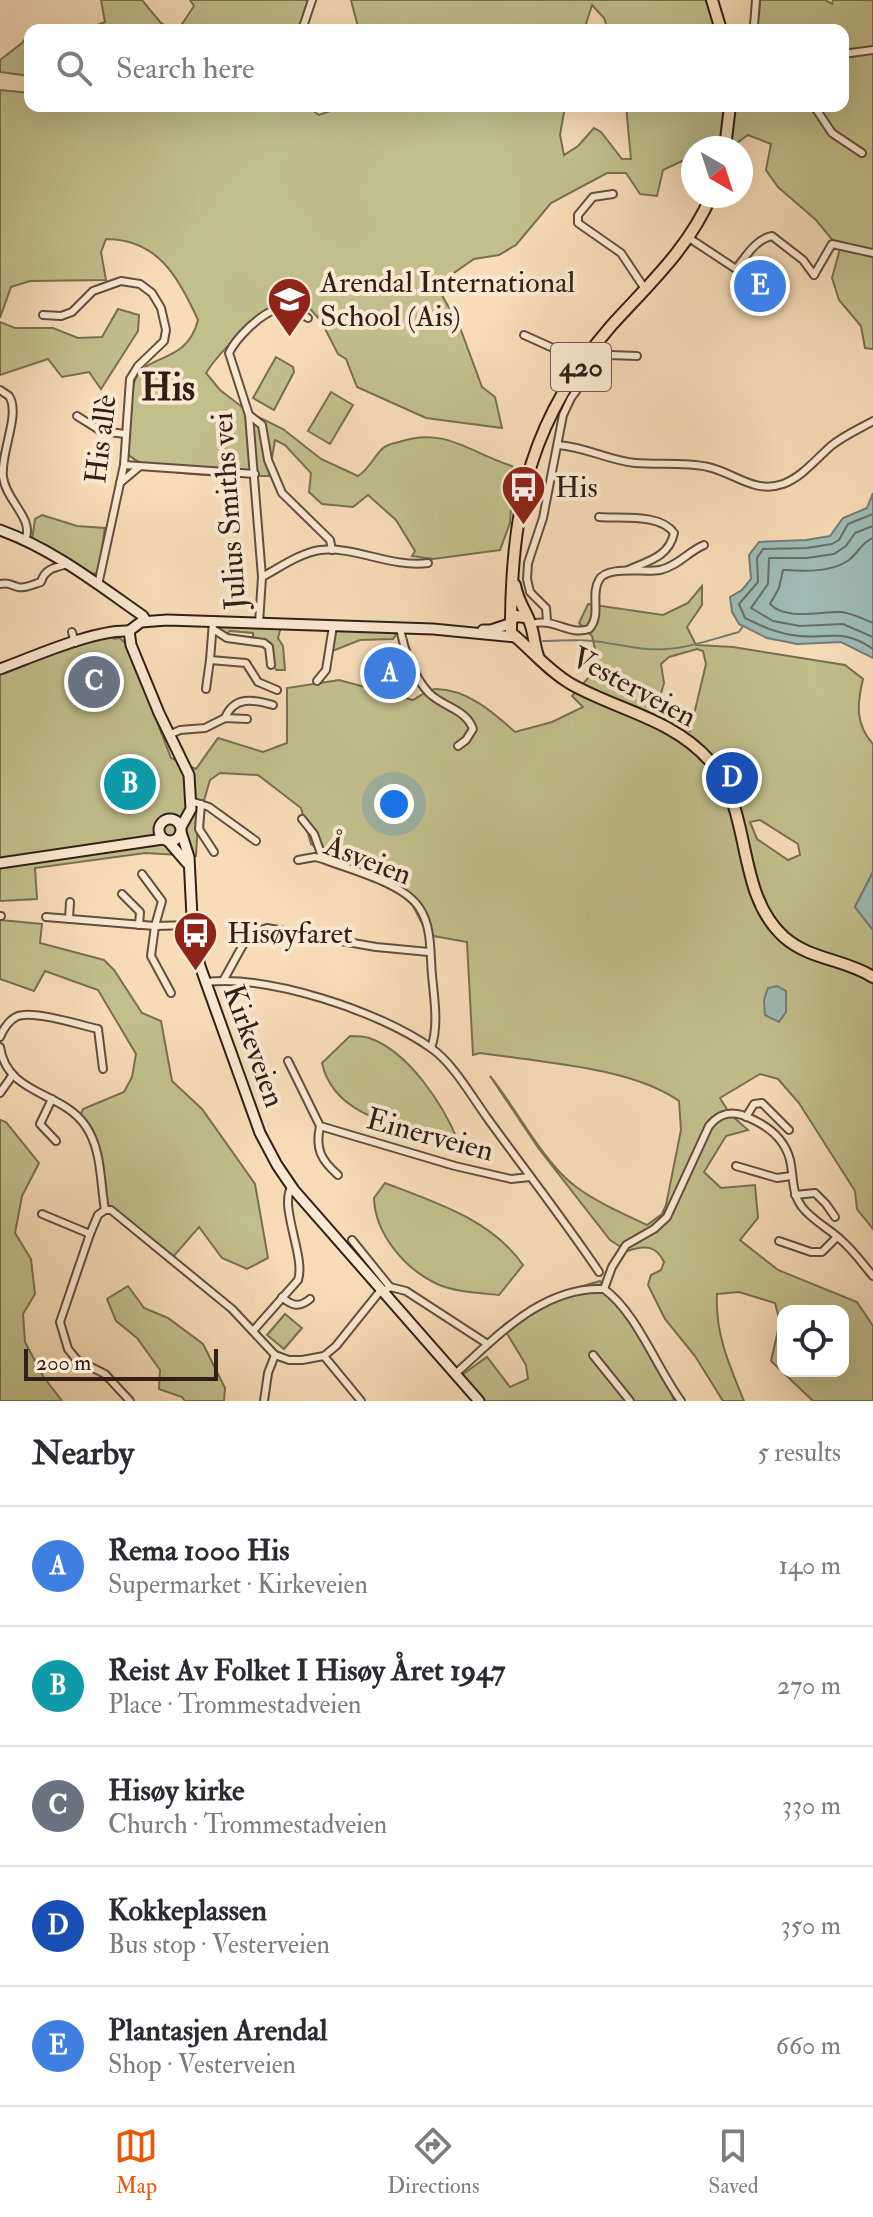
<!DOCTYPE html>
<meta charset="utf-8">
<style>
:root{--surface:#fff;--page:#f7f7f7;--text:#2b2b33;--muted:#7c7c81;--line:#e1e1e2;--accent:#ea580c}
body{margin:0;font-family:"IM FELL Double Pica",serif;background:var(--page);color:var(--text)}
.controls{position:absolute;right:24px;bottom:24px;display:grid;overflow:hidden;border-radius:16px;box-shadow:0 8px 32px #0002}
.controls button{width:72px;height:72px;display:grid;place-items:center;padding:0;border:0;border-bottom:2px solid var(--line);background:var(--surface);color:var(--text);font:40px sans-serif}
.compass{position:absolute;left:681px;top:136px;width:72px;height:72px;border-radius:50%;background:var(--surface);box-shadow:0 8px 32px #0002;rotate:141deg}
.scale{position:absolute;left:24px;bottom:20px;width:194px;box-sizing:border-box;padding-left:8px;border:4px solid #302016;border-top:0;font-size:22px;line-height:28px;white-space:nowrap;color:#302016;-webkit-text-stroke:6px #fae8d0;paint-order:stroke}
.you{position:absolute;left:394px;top:804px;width:28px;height:28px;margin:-20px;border:6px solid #fff;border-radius:50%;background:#1a73e8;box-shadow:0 0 0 12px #1a73e833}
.badge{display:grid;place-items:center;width:52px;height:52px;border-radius:50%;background:var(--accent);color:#fff;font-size:26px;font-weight:700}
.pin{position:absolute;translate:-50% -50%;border:4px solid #fff;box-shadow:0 2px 8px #0006}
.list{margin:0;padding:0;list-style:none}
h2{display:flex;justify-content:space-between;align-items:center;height:104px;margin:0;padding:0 32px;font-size:34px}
h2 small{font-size:26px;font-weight:400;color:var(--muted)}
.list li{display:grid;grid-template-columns:52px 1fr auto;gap:24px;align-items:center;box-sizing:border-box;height:120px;padding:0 32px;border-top:2px solid var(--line)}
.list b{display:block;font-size:30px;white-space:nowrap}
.list p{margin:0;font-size:26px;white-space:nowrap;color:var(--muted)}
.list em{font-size:26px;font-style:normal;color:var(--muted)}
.icon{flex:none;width:44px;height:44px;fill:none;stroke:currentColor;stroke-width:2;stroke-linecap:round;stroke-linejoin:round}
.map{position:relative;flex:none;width:873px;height:1401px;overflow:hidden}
.search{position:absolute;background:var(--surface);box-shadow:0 8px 32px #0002;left:24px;right:24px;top:24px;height:88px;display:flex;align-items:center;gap:20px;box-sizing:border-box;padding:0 28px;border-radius:16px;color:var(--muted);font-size:30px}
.sheet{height:704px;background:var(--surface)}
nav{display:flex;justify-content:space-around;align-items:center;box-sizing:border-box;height:112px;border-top:2px solid var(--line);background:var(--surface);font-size:22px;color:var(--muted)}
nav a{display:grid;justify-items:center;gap:4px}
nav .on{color:var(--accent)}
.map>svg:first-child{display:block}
.green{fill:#c1bf8c;stroke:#787051;stroke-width:2;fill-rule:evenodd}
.water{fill:#9ebab4;stroke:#727c75;stroke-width:2}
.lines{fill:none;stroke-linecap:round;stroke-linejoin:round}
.shore{stroke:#676d65;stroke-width:2}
.stream{stroke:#727c75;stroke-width:2}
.minor-casing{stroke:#624f3e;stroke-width:10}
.secondary-casing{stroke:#302016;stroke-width:13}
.primary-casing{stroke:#302016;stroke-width:14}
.minor{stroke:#fae8d0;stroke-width:6}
.secondary{stroke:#fae8d0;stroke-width:9}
.primary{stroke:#f7dcb7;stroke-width:10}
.labels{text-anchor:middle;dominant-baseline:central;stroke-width:8;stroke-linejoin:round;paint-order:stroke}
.shield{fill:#fae8d0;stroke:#6d5c4e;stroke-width:2}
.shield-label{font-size:28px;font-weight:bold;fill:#302016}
.poi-label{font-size:30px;fill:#302016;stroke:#fae8d0;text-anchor:start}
.street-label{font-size:30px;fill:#302016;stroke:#fae8d0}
.district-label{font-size:38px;font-weight:bold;fill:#302016;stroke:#fae8d0}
</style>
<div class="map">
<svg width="873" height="1401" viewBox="0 0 873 1401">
<rect width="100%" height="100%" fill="#f7dcb7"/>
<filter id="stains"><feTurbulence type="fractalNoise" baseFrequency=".0025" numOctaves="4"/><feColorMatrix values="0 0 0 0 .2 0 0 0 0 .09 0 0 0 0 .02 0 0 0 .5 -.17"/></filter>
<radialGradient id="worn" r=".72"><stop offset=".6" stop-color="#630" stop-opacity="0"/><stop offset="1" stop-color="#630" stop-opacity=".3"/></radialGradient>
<!-- green -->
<g class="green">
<path d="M101 0H142L160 22 172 30H85L105 22Z"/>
<path d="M190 0H311L300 30H178L194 6Z"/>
<path d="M351 0H712L724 30H608L604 18 592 5 584 30H356L358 27Z"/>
<path d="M760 0H825L832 4 833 0H873V349L865 348 861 326 839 300 832 278 840 249 816 220 778 187 766 170 771 144 748 135 730 148H693V160L682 161 663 170 657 196 640 194 626 173H607L551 203 516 245 499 255 474 259 451 275 440 292 459 325 482 387 495 397 502 428 426 418 357 387 346 359 338 354 321 321 305 303C297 304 287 305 280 307 256 315 219 352 206 373L220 390 250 413 283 429 321 459 358 476C369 469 373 458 382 449 386 445 394 443 399 442 445 426 470 453 512 466L514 471 510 523 500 550 433 559 412 556 415 551 396 520 368 495 353 507 322 504 309 492 311 473 285 445 275 440 269 476C236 476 149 479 127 453 129 432 128 402 134 383 144 351 186 367 198 320 179 278 158 239 106 239L101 252 106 280 30 281 11 287 0 318V90L30 93V106H306L319 115 345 106H565L560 135 564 155 578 146 594 128 601 132 622 159H631L626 106H843V30H752L759 16Z"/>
<path d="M30 32V76L0 72V60L22 43Z"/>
<path d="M118 309 139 315 138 331 101 389 89 372 62 377 48 359 0 375V322L15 328H53L78 338 102 337Z"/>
<path d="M276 357 293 367 294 372 274 410 253 398Z"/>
<path d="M331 392 353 405 330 444 308 431Z"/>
<path d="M42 515 77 526 105 528 98 574 91 573 46 545 32 540 35 519Z"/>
<path d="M702 586V605L687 627 696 645 733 647 845 665 863 679C857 704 855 724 873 744V872L855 907 873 930V1229L857 1209 855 1191 799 1103 778 1079 760 1074 720 1098 730 1114 748 1130 726 1136 704 1172 721 1188 755 1185 758 1218 740 1240 778 1270 857 1302 873 1326V1401H813L771 1361 780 1322 775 1303 739 1292 717 1294C715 1333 729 1365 744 1401H723L695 1356 665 1319 648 1285 651 1275 661 1270 664 1262C656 1245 644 1245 627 1251L610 1240 539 1149 490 1076C516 1108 543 1162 575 1186 596 1202 622 1213 647 1225L662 1214 666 1205 681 1130 679 1101C631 1067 539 1062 480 1053L473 1055 467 942 428 935 410 900 378 880 343 865 311 844 301 808 258 775 220 773 210 780 198 821 196 856 145 853 35 868 37 899 0 901V664L3 670 112 635 114 639 120 638 128 646 171 758 196 769 218 738 263 752 287 743V688L339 680 413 700C420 696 428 689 436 689 467 689 494 713 515 732L552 722 583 707 572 696 599 666 592 636 579 623 588 604 663 615 688 603ZM697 649 703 651 706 664 690 731 661 711 659 700 664 683 661 664 669 657ZM760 820 798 844 800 855 788 860 757 839 750 822ZM783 1311H843V1371H783Z"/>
<path d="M255 626 281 627 278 638 283 646 285 670H276L273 664 271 649 253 639V633L230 631 226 634 220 631 218 627Z"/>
<path d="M333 629 393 631 396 635 393 639 360 640 330 652Z"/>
<path d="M0 920 42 924 40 943 104 960 114 970 142 1013 161 1021 172 1081 202 1109 255 1184 268 1258 247 1269 222 1258 199 1227 173 1257 100 1201 101 1189 92 1136 78 1121 83 1109 124 1092 132 1077 136 1054 98 990 45 971 34 991 0 979Z"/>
<path d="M350 1036C356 1036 364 1036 369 1038 408 1051 443 1104 458 1141 409 1126 335 1122 322 1063Z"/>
<path d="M0 1120 6 1122 39 1163 22 1196 15 1233 31 1259 35 1294 23 1314 25 1342 43 1376 62 1401H0Z"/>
<path d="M385 1183C435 1202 492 1220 523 1265L499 1295C479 1293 455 1292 437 1284 405 1269 375 1234 374 1198Z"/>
<path d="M600 1281 624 1306 659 1358 674 1401H479L459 1377 487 1357 510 1387 528 1379 526 1365 506 1332 529 1309 563 1292Z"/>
<path d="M128 1286 144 1308 168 1318 203 1344 225 1388 224 1401H185L182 1397 159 1389 160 1370 137 1338 116 1321 107 1299Z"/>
<path d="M285 1314 302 1328 284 1349 267 1335Z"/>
</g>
<!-- water -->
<g class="water">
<path d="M873 493V658L841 642 797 644 767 638 739 624 732 612 730 597 742 590 751 579 749 555 759 542 806 540 830 536 843 518 867 508Z"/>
<path d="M873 872V930L855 907Z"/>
<path d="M777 986 786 991V1012L779 1022 765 1015 764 1000 768 988Z"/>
</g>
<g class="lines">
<!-- shore -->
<g class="shore">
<path d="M873 514 848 524 839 540 832 544 807 548 763 549 757 558 758 582 739 604 745 618C763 627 779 634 799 636 832 639 842 628 873 649"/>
<path d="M873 526 855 533 846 546 834 554 807 558H769L768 584 751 608 773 621 800 626 843 624 873 637"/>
<path d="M873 538C861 543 859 552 849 560 831 573 803 571 783 570L779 588 770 604C787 621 820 611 841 612 852 613 863 619 873 623"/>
</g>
<!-- stream -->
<path class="stream" d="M543 641C560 641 577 639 593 641 618 644 642 651 667 649 690 648 716 638 739 632L743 626"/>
<defs>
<g id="minor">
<path d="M756 0 754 25 758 30"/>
<path d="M302 30 312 0"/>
<path d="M843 54 873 50"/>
<path d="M814 106 832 133 862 153"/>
<path d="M613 194 593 197 578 215V223L621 253 645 289"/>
<path d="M689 238 736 269C746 256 756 239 772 236L803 260 814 275"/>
<path d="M814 275 832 244 873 253"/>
<path d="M43 315 61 316 72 312 93 291 121 281 140 284 152 293 161 308 166 330 164 341 138 366 130 379 124 465 98 585"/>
<path d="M524 335 584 362"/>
<path d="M0 390 9 396C21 414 0 453 3 477 6 501 35 519 25 540"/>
<path d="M249 415 262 425 268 460 282 493 330 540 332 550"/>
<path d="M77 416 101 431 125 434"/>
<path d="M558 445C586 447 607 460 635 463 658 465 685 462 708 467 735 473 754 494 783 484 802 477 816 459 831 446 843 436 859 429 873 421"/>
<path d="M124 465 255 474"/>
<path d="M120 483 139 467"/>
<path d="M599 517C621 519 660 513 674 533 669 557 648 561 628 570"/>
<path d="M262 577C279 568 300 553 320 550 355 546 391 568 428 563"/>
<path d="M1 584C9 582 10 585 18 587 24 589 34 584 41 582 45 568 56 567 69 564"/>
<path d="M547 621 546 608 530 592 527 579 528 563 543 518 563 415 571 398 598 361 610 355 637 356"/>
<path d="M213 622 210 660 246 663 258 682 277 690"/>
<path d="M259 623 262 577 249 415 229 353C236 338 260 314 277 309 287 306 299 313 308 318"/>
<path d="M531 624C554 617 568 636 589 629 602 615 590 595 599 580 607 565 645 573 660 570 678 566 689 551 704 545"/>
<path d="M400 628C404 649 413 676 429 693 443 707 466 709 473 729L466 740 458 746"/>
<path d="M213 629 227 638 264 643 269 647 271 665"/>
<path d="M72 632 75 643"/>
<path d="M317 681 326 670 333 626"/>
<path d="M206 689 210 660"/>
<path d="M225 718C234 696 253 699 273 705"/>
<path d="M169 735 180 730 205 728 225 718 247 719"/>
<path d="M732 798 750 794"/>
<path d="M191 801 209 807 256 841"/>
<path d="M201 804 199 829 214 852"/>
<path d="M302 819 314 834 323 859"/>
<path d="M298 860 315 857 323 859C350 870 405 883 420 909 432 927 430 954 432 975 434 998 439 1026 431 1048"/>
<path d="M142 874 162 901 155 926 151 956 171 993"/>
<path d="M122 894 140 912 139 925"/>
<path d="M0 916H1"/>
<path d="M46 917 155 926 192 925"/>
<path d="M69 919 70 902"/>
<path d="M223 981 249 934 267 928 376 947 429 952"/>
<path d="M206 982C269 975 379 1011 431 1048 453 1063 472 1097 488 1119 525 1170 564 1220 599 1272"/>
<path d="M0 1037C3 1030 8 1021 16 1017 30 1009 80 1025 98 1029L103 1069"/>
<path d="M0 1047C7 1095 61 1091 85 1125 102 1149 100 1181 105 1210"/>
<path d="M288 1061 320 1126 455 1166 511 1179 530 1177"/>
<path d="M0 1093 12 1076"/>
<path d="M52 1099 40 1124 56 1141"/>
<path d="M746 1117 754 1104 762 1103 789 1130"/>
<path d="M320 1126C315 1149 321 1160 338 1175"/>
<path d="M736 1166 777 1178 791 1176"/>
<path d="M795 1195 815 1193 826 1204 835 1217"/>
<path d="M105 1210H111L232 1309 275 1355 289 1360H302L324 1356 336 1346 381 1290"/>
<path d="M105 1210 98 1215 90 1234 60 1322 68 1349 77 1360 105 1374 130 1401"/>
<path d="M42 1214 90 1234"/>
<path d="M352 1240 390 1287"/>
<path d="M779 1241 811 1252H822L837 1237"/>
<path d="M604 1289 612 1267 626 1245 654 1229 667 1217 709 1126C718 1115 728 1111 742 1115 764 1123 784 1136 790 1160 794 1177 791 1192 802 1207 812 1220 828 1228 840 1239 853 1250 863 1264 873 1276"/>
<path d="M383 1292 390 1287 406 1291 486 1343"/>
<path d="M282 1297C292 1306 299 1308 310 1299"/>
<path d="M253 1331 298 1280C306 1257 278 1205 292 1186"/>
<path d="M593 1355 630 1401"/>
<path d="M324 1356 361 1401"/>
<path d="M455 1374C497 1337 542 1286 604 1289 637 1313 656 1367 681 1401"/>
<path d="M264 1401 268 1373 275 1355"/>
</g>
<g id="secondary">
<path d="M0 530C53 549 97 584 143 616L146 621"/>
<path d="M483 630H491L509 624"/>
<path d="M129 631 141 622 167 620 433 629 516 637"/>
<path d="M129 631 131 645 159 713 189 775 191 809 181 827"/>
<path d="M0 669C33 657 95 629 129 631"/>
<circle cx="170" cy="830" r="11"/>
<path d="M181 832 189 857 193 937 200 966 260 1133 277 1165 294 1190 479 1401"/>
<path d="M168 841 187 863"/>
<path d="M0 863 163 839"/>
</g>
<g id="primary">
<path d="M712 0 721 30"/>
<path d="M725 148 730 106"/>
<path d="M515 585C518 603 526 610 530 623 534 633 534 645 538 656"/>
<path d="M525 617 516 616 511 620V633C531 649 547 670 571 684 617 710 673 719 709 760 754 809 734 892 784 937 810 960 845 959 873 977"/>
<path d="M511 620C512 503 532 417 611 326 648 285 689 248 711 196"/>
</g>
</defs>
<!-- minor casing -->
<use href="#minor" class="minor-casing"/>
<!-- secondary casing -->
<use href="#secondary" class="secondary-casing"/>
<!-- primary casing -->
<use href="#primary" class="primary-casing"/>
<!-- minor -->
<use href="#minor" class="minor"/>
<!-- secondary -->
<use href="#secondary" class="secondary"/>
<!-- primary -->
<use href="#primary" class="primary"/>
</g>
<!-- icons -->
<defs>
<symbol id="school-pin" viewBox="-11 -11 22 30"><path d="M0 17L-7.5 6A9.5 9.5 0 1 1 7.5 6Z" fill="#8f2418" stroke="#fae8d0"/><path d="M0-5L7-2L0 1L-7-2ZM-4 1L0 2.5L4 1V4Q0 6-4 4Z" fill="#fff"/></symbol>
<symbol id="bus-pin" viewBox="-11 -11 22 30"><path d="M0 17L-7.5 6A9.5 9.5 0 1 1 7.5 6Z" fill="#8f2418" stroke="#fae8d0"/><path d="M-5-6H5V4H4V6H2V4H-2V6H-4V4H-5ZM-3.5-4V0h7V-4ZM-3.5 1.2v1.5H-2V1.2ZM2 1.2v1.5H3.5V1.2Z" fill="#fff"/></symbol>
</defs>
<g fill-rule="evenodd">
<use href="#school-pin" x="264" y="274" width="51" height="69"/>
<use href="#bus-pin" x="498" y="462" width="51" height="69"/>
<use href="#bus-pin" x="170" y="908" width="51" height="69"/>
</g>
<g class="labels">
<!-- shield labels -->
<rect class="shield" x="551" y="343" width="60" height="48" rx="6"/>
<g class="shield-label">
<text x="581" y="367">420</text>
</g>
<!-- poi labels -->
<g class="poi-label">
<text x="320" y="282">Arendal International<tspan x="320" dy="34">School (Ais)</tspan></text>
<text x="555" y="487">His</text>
<text x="227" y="933">Hisøyfaret</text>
</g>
<!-- street labels -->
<g class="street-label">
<text transform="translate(101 439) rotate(-83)">His allè</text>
<text transform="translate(229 511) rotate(-94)">Julius Smiths vei</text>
<text transform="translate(634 687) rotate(28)">Vesterveien</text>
<text transform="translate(368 860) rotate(21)">Åsveien</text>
<text transform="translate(254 1046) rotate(70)">Kirkeveien</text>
<text transform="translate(430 1135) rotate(15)">Einerveien</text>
</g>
<!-- district labels -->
<g class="district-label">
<text x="168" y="388">His</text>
</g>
</g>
<rect width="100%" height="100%" filter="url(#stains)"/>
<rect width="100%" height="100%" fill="url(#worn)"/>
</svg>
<div class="controls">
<button><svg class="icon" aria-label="locate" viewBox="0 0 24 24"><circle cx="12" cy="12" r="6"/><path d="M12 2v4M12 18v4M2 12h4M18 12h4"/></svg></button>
</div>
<svg class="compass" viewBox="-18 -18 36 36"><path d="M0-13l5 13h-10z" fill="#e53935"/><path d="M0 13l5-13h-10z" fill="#7c7c81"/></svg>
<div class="scale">200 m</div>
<div class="you"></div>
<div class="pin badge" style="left:390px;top:673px;background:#3f7fe0">A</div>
<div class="pin badge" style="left:130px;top:784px;background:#0f9aa8">B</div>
<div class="pin badge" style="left:94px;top:682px;background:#6b7280">C</div>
<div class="pin badge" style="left:732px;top:778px;background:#1a4fb4">D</div>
<div class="pin badge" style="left:760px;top:286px;background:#3f7fe0">E</div>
<div class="search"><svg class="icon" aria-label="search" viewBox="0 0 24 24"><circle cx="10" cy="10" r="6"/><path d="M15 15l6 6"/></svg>Search here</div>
</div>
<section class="sheet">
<h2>Nearby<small>5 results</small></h2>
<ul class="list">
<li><span class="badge" style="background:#3f7fe0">A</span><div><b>Rema 1000 His</b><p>Supermarket · Kirkeveien</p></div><em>140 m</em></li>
<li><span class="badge" style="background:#0f9aa8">B</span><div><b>Reist Av Folket I Hisøy Året 1947</b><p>Place · Trommestadveien</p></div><em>270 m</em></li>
<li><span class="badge" style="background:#6b7280">C</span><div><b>Hisøy kirke</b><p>Church · Trommestadveien</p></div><em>330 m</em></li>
<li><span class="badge" style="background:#1a4fb4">D</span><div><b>Kokkeplassen</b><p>Bus stop · Vesterveien</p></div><em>350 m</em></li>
<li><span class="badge" style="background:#3f7fe0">E</span><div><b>Plantasjen Arendal</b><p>Shop · Vesterveien</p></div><em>660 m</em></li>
</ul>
</section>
<nav>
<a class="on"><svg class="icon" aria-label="map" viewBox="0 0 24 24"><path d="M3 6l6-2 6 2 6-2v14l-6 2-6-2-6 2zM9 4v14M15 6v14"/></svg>Map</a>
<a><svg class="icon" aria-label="directions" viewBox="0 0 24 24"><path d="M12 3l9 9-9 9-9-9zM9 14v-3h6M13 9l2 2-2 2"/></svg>Directions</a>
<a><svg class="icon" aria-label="saved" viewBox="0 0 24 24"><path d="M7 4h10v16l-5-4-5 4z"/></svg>Saved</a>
</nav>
